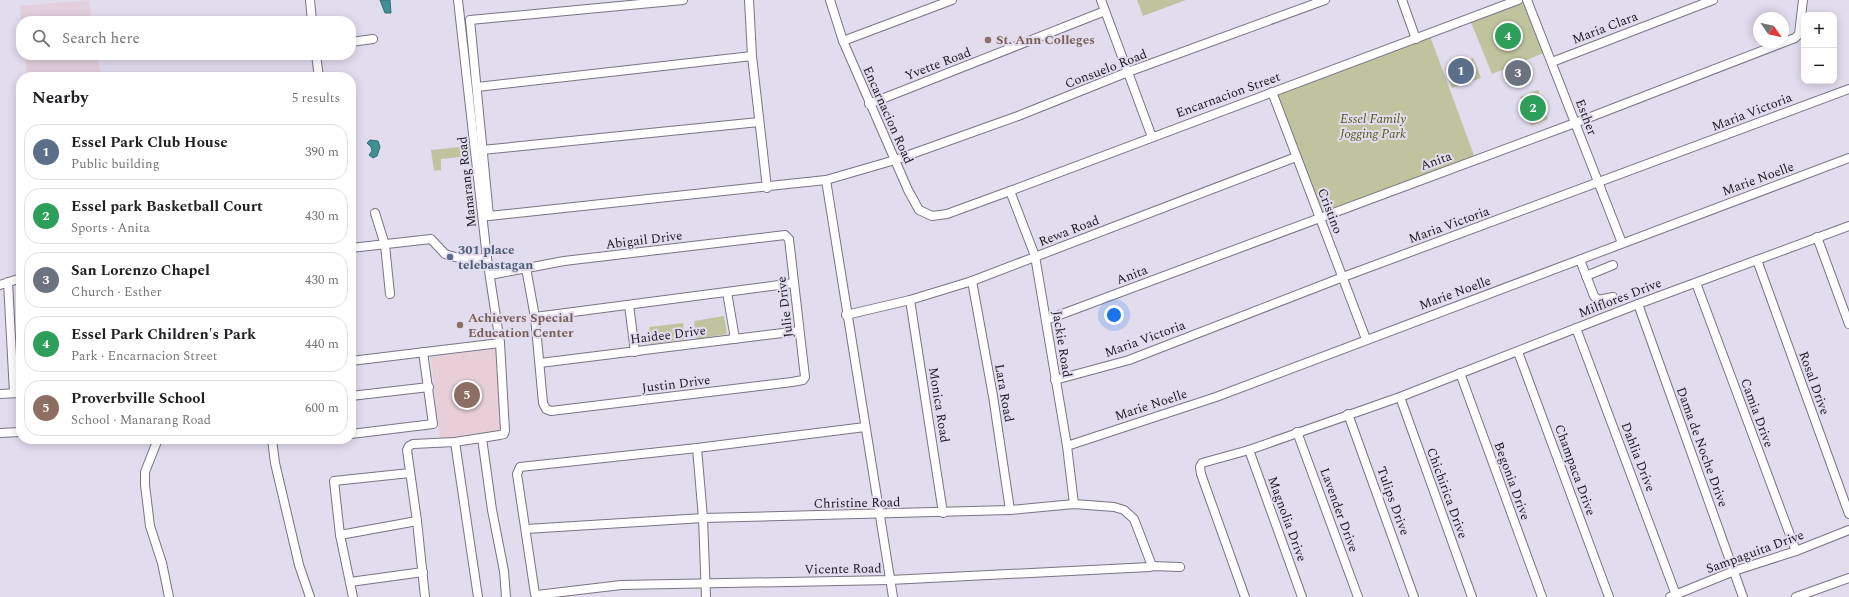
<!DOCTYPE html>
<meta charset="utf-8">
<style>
:root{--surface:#fff;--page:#f6f6f6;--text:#202124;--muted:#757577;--line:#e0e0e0;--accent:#346f58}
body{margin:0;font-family:Spectral,serif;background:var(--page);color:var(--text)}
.controls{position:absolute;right:12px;top:12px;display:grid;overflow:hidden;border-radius:8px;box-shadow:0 2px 10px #0003}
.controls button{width:36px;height:36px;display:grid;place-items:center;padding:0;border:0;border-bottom:1px solid var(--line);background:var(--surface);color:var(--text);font:20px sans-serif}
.compass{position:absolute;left:1753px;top:12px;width:36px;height:36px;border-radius:50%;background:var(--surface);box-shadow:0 2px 10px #0003;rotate:124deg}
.you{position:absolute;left:1114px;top:315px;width:14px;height:14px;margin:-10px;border:3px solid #fff;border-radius:50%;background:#1a73e8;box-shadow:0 0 0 6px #1a73e833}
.badge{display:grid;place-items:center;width:26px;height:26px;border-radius:50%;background:var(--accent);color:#fff;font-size:13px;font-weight:700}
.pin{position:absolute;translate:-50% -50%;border:2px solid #fff;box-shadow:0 1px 4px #0006}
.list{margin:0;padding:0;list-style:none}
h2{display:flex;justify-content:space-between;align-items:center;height:52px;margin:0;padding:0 16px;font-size:17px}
h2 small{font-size:13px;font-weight:400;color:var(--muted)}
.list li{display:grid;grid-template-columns:26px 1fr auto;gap:12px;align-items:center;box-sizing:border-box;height:56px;margin:0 8px 8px;padding:0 8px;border:1px solid var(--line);border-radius:16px}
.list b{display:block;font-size:15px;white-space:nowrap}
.list p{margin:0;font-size:13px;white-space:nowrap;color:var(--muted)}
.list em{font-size:13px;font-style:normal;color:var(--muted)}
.icon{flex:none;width:22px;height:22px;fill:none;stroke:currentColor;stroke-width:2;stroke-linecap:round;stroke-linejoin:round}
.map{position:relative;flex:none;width:1849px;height:597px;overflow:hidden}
.search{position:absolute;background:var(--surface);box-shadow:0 2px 10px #0003;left:16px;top:16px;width:340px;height:44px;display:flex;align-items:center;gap:10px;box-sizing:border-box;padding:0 14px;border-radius:16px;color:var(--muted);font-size:15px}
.panel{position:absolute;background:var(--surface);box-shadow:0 2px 10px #0003;left:16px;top:72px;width:340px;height:372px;border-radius:16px}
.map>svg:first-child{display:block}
.commercial{fill:#e3cfdd}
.education{fill:#e7ced7}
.green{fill:#bfc49f}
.water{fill:#3e9193;stroke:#336c70}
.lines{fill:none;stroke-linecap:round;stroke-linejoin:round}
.street-casing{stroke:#797385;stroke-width:10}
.street{stroke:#fff;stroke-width:8}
.education-dot{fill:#8d6e63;stroke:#e2dcef;stroke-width:1.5}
.service-dot{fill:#5c6f8a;stroke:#e2dcef;stroke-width:1.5}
.labels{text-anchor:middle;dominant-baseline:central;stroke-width:4;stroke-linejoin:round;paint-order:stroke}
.street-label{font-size:13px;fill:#19171d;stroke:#e2dcef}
.education-label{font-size:13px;font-weight:bold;fill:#785e54;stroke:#e2dcef;text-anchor:start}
.park-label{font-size:13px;font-style:italic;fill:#535916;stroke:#e2dcef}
.service-label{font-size:13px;font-weight:bold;fill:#4e5e75;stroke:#e2dcef;text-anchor:start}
</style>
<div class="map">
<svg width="1849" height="597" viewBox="0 0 1849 597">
<rect width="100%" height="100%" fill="#e2dcef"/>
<!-- commercial -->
<g class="commercial">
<path d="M89 0 92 21H21L20 6Z"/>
<path d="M25 55H97L101 77H27Z"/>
</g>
<!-- education -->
<path class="education" d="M496 349 502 433 440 441 431 357Z"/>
<!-- green -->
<g class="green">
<path d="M1137 0H1186L1143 16Z"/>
<path d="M1522 0H1526L1546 52 1492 74 1470 20Z"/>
<path d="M1430 36 1475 158 1321 215 1276 93Z"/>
<path d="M1473 58 1481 78 1452 88 1445 69Z"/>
<path d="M1538 90 1548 119 1531 126 1520 97Z"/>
<path d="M469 146 470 156 441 159V170L434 171 431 150Z"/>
<path d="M724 316 727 334 696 339 694 321Z"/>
<path d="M683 323 685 339 651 344 649 327Z"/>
</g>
<!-- water -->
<g class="water">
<path d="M380 0H390L391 13H385Z"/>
<path d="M370 140 378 141 380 147 377 156 373 158 369 155 372 151 371 147 367 143Z"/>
</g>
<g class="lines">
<defs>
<g id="street">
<path d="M310 0 312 21"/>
<path d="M683 0 470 20 489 216 826 180 895 160 1018 116 1128 72 1325 0"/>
<path d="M749 0 752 56 767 188"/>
<path d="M830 0 843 41 908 190 919 210 932 216 947 214 1010 191 1518 0"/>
<path d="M1101 0 1152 137"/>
<path d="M1402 0 1416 39"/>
<path d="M1527 0 1622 243"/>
<path d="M843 41 952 0"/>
<path d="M351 42 373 39"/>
<path d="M316 55 319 77"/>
<path d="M1552 62 1713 0"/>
<path d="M477 87 752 56"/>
<path d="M1272 92 1366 339"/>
<path d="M869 104 1105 11"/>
<path d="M482 150 759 122"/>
<path d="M826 180 893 597"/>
<path d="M1010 191 1035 256 1067 446 1074 504"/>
<path d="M375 213 385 245 390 294"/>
<path d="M1817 237 1849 324"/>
<path d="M351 248 431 239 445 254 462 259 487 258"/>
<path d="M1580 260 1594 296 1598 300 1613 297"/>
<path d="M1757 260 1849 514"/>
<path d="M490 275 564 261 785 235 789 239 805 377 803 380 792 382 551 411 546 409 543 403 535 317 526 268"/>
<path d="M1586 276 1613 265"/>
<path d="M972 281 993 396 1010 510"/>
<path d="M8 282 14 393"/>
<path d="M1696 283 1796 551"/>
<path d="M0 285 21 278"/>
<path d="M727 292 735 339"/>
<path d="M910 300 943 513"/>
<path d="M1638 304 1743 597"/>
<path d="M629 305 635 352"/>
<path d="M846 315 910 300 972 281 1296 157"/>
<path d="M535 317 794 283"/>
<path d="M1046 320 1575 123 1795 38 1799 34 1803 0"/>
<path d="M1576 328 1676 595"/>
<path d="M1518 352 1609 597"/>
<path d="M351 361 500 343"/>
<path d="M540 363 799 331"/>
<path d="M1460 373 1542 597"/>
<path d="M1055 380 1129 360 1343 277 1849 89"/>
<path d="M0 394 21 393"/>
<path d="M351 396 429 387"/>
<path d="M1400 397 1472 597"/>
<path d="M1348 414 1414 597"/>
<path d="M865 427 697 448 520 467 517 474 535 594 537 595 621 585 890 580 1150 567 1152 566 1180 567"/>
<path d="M1297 432 1358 597"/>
<path d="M0 433 21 432"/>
<path d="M351 434 433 424 423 352"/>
<path d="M482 438 492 510 504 571 506 597"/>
<path d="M158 439 145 472V485L150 526 162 563 169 597"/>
<path d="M272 439 275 463 299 565 310 597"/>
<path d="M455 442 478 597"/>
<path d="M1067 446 1216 397 1849 158"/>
<path d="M697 448 703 518 706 597"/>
<path d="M1249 450 1302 597"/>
<path d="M526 529 703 518 1010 510 1074 504 1114 507 1124 510 1134 519 1152 566"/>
<path d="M340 535 417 521"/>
<path d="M350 582 423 572"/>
<path d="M353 597 340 535 334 481 410 473"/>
<path d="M425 597 417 521 407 450 409 446 413 444 455 442 500 435 504 434 505 431 500 343 487 258 458 0"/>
<path d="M1245 597 1201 474 1200 467 1202 463 1249 450 1400 397 1638 304 1849 226"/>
<path d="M1670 597 1734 571 1796 551 1849 530"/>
<path d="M1796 597 1849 578"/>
</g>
</defs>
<!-- street casing -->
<use href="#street" class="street-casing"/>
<!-- street -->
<use href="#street" class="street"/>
</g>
<!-- markers -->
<g class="education-dot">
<circle cx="988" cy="40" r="4"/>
<circle cx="460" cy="325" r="4"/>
</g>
<circle class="service-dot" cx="450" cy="257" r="4"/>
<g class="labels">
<!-- street labels -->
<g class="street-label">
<text transform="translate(1605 28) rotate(-21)">Maria Clara</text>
<text transform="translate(938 64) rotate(-21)">Yvette Road</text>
<text transform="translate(1106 69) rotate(-21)">Consuelo Road</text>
<text transform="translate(1228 95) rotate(-20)">Encarnacion Street</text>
<text transform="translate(1752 112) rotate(-21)">Maria Victoria</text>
<text transform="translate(888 115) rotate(66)">Encarnacion Road</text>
<text transform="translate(1586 117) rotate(69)">Esther</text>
<text transform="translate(1436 161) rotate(-20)">Anita</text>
<text transform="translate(1758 179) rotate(-20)">Marie Noelle</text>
<text transform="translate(467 182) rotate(-96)">Manarang Road</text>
<text transform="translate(1330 211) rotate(69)">Cristino</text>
<text transform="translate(1449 225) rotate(-20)">Maria Victoria</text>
<text transform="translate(1069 231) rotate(-21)">Rewa Road</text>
<text transform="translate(644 240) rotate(-7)">Abigail Drive</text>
<text transform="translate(1132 275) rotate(-21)">Anita</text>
<text transform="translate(1455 293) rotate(-20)">Marie Noelle</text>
<text transform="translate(1620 298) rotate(-21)">Milflores Drive</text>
<text transform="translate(785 307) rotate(-97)">Julie Drive</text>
<text transform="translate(668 335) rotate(-7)">Haidee Drive</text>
<text transform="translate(1145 339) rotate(-20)">Maria Victoria</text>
<text transform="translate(1062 344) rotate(81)">Jackie Road</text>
<text transform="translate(1814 383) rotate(70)">Rosal Drive</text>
<text transform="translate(676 384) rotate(-7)">Justin Drive</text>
<text transform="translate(1004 393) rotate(80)">Lara Road</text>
<text transform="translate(939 405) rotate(81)">Monica Road</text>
<text transform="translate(1151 405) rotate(-18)">Marie Noelle</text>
<text transform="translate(1757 413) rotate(70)">Camia Drive</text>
<text transform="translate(1702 447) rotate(70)">Dama de Noche Drive</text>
<text transform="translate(1638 457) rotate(69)">Dahlia Drive</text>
<text transform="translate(1575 470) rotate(70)">Champaca Drive</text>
<text transform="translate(1512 481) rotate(70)">Begonia Drive</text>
<text transform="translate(1447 493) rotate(70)">Chichirica Drive</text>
<text transform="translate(1393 501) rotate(70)">Tulips Drive</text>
<text transform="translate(857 503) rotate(-1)">Christine Road</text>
<text transform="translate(1339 510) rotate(70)">Lavender Drive</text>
<text transform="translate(1287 519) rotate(70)">Magnolia Drive</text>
<text transform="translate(1755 552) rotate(-20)">Sampaguita Drive</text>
<text transform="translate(843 569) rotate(-1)">Vicente Road</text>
</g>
<!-- education labels -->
<g class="education-label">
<text x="996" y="40">St. Ann Colleges</text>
<text x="468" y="318">Achievers Special<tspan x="468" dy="15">Education Center</tspan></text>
</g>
<!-- park labels -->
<g class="park-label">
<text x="1373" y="119">Essel Family<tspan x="1373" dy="15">Jogging Park</tspan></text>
</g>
<!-- service labels -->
<g class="service-label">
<text x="458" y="250">301 place<tspan x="458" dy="15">telebastagan</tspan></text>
</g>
</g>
</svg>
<div class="controls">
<button>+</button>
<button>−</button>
</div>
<svg class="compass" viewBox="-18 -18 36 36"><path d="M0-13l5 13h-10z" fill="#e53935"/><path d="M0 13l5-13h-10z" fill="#757577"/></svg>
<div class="you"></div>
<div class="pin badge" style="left:1461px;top:71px;background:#5c6f8a">1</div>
<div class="pin badge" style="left:1533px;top:108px;background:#2e9e5b">2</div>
<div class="pin badge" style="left:1518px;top:73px;background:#6b7280">3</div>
<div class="pin badge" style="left:1508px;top:36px;background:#2e9e5b">4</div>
<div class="pin badge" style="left:467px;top:395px;background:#8d6e63">5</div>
<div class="search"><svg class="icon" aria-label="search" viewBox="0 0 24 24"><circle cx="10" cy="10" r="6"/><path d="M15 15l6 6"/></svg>Search here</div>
<section class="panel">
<h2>Nearby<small>5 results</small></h2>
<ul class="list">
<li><span class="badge" style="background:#5c6f8a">1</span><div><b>Essel Park Club House</b><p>Public building</p></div><em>390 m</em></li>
<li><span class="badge" style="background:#2e9e5b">2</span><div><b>Essel park Basketball Court</b><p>Sports · Anita</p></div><em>430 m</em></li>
<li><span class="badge" style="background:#6b7280">3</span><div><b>San Lorenzo Chapel</b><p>Church · Esther</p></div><em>430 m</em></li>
<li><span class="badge" style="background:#2e9e5b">4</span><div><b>Essel Park Children's Park</b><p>Park · Encarnacion Street</p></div><em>440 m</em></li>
<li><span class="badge" style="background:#8d6e63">5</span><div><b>Proverbville School</b><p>School · Manarang Road</p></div><em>600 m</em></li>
</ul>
</section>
</div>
